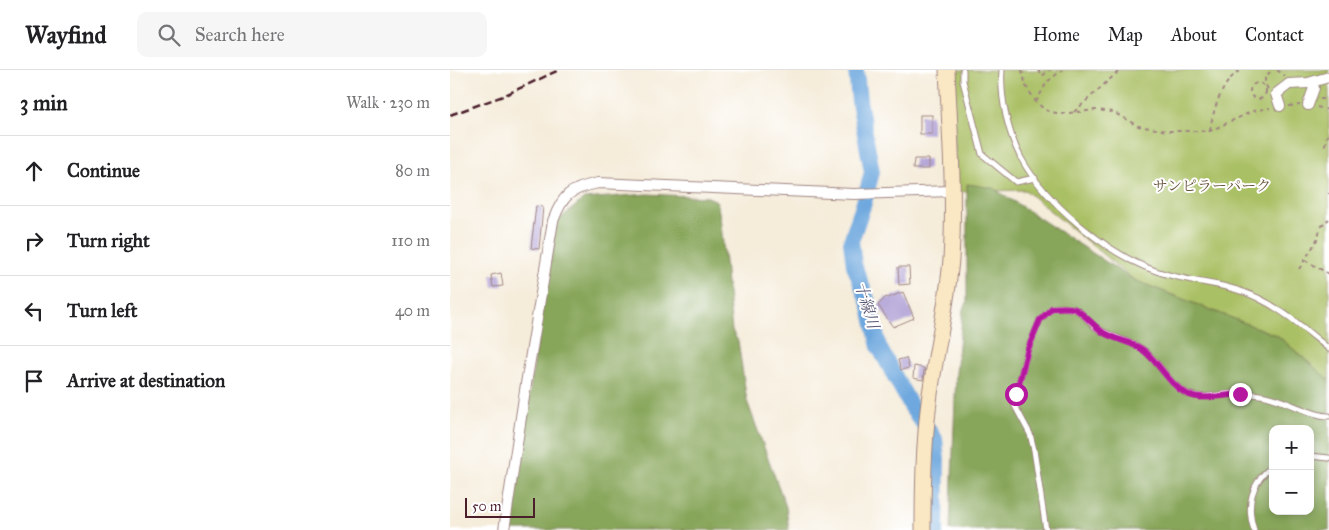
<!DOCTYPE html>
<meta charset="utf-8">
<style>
:root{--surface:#fff;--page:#f6f6f6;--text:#202124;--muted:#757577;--line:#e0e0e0}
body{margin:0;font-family:"IM FELL Great Primer","Noto Serif JP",serif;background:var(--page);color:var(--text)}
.controls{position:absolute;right:15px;bottom:15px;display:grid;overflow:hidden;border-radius:10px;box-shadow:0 2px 8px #0003}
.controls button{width:45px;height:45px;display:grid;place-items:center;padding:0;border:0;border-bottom:1px solid var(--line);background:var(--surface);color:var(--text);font:25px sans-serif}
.scale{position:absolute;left:15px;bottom:12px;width:70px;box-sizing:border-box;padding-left:5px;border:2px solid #4a1f2b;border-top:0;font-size:14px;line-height:18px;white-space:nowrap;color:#4a1f2b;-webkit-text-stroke:4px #fff;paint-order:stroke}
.stop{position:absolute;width:15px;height:15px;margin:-11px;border:4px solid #b5179e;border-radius:50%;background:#fff}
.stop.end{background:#b5179e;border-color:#fff;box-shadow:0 1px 5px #0008}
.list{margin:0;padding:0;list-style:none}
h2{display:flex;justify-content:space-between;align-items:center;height:65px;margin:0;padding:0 20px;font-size:21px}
h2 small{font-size:16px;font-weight:400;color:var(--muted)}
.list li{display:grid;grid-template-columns:32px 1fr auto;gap:15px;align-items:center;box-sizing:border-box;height:70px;padding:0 20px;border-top:1px solid var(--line)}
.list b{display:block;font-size:19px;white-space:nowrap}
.list em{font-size:16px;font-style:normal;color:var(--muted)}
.icon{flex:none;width:28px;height:28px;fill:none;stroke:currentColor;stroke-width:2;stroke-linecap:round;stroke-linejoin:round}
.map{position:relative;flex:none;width:879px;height:460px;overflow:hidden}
header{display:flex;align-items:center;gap:30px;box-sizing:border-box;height:70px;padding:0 25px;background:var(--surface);border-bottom:1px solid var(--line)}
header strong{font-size:24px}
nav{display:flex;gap:28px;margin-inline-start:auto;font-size:18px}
.search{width:350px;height:45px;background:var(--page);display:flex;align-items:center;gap:12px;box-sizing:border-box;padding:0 18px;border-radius:10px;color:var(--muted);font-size:19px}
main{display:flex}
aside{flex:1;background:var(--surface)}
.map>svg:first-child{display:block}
.green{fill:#aac065;stroke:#7a7048}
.forest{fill:#87a65a;stroke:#686242;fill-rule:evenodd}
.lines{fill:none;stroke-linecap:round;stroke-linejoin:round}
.river{stroke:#6ea8de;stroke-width:16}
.building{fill:#b0a0d5}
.lane-casing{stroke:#a08682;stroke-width:7}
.street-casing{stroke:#a08682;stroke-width:12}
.secondary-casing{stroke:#a08682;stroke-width:17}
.path{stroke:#a08682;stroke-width:2;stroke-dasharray:4 4;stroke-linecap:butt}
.lane{stroke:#fff;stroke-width:5}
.street{stroke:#fff;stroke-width:10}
.secondary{stroke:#fae7c3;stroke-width:15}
.rail{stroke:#4a1f2b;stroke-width:2.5;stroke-dasharray:8 4;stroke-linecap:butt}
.route{stroke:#b5179e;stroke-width:6}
.labels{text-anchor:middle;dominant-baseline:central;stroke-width:4;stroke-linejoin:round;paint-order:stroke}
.park-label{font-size:15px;fill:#6c573f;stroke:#fff}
.water-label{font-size:16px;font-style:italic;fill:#585673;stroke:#fff}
</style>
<header>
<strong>Wayfind</strong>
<div class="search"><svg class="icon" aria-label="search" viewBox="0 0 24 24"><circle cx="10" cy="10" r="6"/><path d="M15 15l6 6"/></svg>Search here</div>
<nav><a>Home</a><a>Map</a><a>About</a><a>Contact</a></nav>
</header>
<main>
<aside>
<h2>3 min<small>Walk · 230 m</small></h2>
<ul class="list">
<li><svg class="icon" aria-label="ahead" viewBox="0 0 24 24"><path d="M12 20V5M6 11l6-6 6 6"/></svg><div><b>Continue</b></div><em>80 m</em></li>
<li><svg class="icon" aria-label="right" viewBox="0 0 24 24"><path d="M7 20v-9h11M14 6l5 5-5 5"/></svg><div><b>Turn right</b></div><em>110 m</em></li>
<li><svg class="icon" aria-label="left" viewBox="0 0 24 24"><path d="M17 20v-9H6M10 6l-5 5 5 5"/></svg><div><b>Turn left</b></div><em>40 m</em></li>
<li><svg class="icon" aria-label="arrive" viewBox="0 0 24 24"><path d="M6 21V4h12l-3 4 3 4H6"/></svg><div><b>Arrive at destination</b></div></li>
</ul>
</aside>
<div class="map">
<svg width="879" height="460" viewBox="0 0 879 460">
<rect width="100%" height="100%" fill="#fff"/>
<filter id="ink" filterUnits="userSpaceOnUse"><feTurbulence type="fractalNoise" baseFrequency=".02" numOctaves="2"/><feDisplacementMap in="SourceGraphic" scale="10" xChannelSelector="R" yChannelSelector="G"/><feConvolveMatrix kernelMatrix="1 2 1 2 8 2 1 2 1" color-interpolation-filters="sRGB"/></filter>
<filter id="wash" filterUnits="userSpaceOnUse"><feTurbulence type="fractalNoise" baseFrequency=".0096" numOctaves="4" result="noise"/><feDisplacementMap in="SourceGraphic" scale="20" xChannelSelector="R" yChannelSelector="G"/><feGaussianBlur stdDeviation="1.12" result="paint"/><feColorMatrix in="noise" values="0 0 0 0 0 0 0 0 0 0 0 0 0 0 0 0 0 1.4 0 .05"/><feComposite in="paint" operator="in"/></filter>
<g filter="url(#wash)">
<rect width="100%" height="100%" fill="#f5ecda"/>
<!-- green -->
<path class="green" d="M503 0H879V310L828 266 684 210 575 120 506 122Z"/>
<!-- forest -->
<g class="forest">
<path d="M517 114 543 118 684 210 828 266 879 310V460H500L506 303 513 239 517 233ZM823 359H860V441H823Z"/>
<path d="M197 124 258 127 267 131 271 154 282 261 288 271 297 331 336 437 339 460H58L106 152 134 129Z"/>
</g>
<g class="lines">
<!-- river -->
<path class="river" d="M406 0 409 31 422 102 413 136 401 171 404 195 420 237 429 277 463 340 485 369 487 390 486 460"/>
</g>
<g id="blocks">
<!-- building -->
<g class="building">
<rect x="470" y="45" width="12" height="19"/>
<path d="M464 89H479V99H463Z"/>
<path d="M86 136 93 137 89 179 81 178Z"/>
<path d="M448 197H459L460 214 449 215Z"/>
<path d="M51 203 53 216 43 217 41 205Z"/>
<path d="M453 222 464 248 443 257 428 235 436 227 438 228Z"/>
<path d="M456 288 459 298 451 300 448 290Z"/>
<path d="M464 296 474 298 473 310 463 308Z"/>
</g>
</g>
</g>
<g filter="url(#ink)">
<use href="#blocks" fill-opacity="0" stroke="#a08682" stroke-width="1"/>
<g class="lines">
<defs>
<g id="lane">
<path d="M513 0V11L532 84 566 112 585 108"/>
<path d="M552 0C550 28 558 63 571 88 595 132 658 185 706 201 739 213 776 212 808 228 835 241 857 261 879 279"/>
<path d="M860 386 879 388"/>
<path d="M596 460 584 380 580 364 565 336 566 324 578 279 590 250 602 238C609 237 617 237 624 239 632 241 638 251 644 256 659 268 677 269 692 279 710 291 718 315 738 324 751 329 763 325 776 324 787 323 799 323 810 325 830 327 863 347 879 346"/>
<path d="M804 460C796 436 801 411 823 396"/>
</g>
<g id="street">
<path d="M858 35 864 18"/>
<path d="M830 36 826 24 839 14 858 13 879 7"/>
<path d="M54 460 76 314 103 151C113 124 120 119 148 113L404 124 502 121"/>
</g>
<path id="secondary" d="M473 460C473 408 474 356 483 305 489 267 498 228 501 189 505 126 500 63 497 0"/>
</defs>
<!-- lane casing -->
<use href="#lane" class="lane-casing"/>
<!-- street casing -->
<use href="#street" class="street-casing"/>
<!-- secondary casing -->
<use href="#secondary" class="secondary-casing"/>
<!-- path -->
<g class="path">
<path d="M572 0 576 16 586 32 595 40 610 44 646 40 663 42 688 56 718 61H760L803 41 820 38"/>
<path d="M588 0 592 6 600 0"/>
<path d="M827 0 835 6"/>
<circle cx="808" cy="21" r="8"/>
<path d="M818 19 815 14V7L822 0"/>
<path d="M870 29H879"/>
<path d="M586 32 597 12 612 0"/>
<path d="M839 36 850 35"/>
<path d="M867 37 879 40"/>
<path d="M624 42 670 0"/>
<path d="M760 60C763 41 772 10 791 0"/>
<path d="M879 65 876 67 875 75H879"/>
<path d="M879 123V124"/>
<path d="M855 190 879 204"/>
<path d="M849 199 866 172 871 157 879 149"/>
</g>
<!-- lane -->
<use href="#lane" class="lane"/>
<!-- street -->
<use href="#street" class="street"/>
<!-- secondary -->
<use href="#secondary" class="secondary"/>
<!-- rail -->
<path class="rail" d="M0 45 53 26 109 0"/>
</g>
</g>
<g class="lines" filter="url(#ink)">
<!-- route -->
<path class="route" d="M566 324 578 279 590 250 602 238C609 238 617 236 625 239 631 241 646 258 654 263 666 270 682 272 693 280 709 292 718 314 737 324 752 331 773 325 790 324"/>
</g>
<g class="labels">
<!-- park labels -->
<g class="park-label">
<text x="762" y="116">サンピラーパーク</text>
</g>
<!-- water labels -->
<g class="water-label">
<text transform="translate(417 235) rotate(73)">十線川</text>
</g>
</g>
</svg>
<div class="controls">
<button>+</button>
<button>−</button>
</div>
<div class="scale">50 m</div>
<div class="stop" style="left:566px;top:324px"></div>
<div class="stop end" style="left:790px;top:324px"></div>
</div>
</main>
